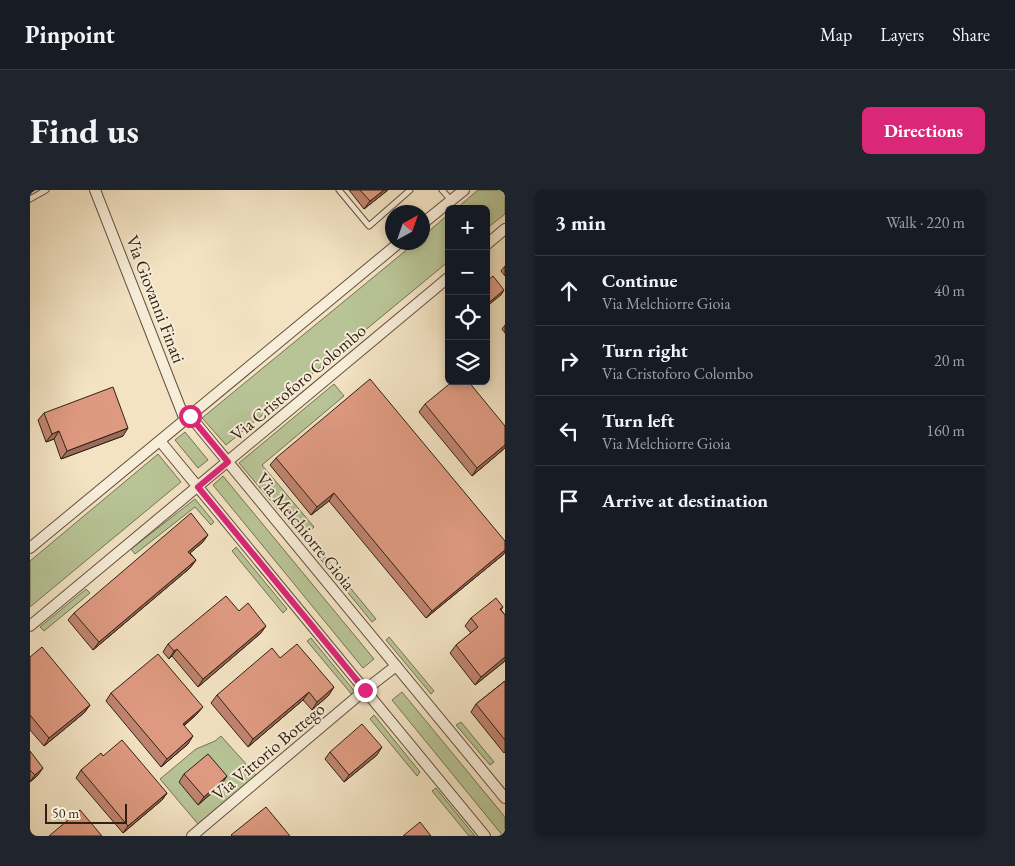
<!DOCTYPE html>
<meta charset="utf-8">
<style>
:root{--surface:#171b24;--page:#20242c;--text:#f1f3f6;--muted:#9ea1a6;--line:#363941;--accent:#db2777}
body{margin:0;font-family:"EB Garamond",serif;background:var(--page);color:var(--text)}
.controls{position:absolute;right:15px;top:15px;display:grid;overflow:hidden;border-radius:8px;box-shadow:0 2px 8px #0003}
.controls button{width:45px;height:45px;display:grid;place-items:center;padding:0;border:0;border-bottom:1px solid var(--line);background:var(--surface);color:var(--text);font:25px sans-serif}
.compass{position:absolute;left:355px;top:15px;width:45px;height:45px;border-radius:50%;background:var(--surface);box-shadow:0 2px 8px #0003;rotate:40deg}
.scale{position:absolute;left:15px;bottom:12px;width:82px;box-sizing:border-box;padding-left:5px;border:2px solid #321f14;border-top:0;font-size:14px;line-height:18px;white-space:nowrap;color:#321f14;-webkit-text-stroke:4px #f7edd8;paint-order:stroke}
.stop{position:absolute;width:15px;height:15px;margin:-11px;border:4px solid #db2777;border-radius:50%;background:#fff}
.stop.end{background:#db2777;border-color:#fff;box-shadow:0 1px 5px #0008}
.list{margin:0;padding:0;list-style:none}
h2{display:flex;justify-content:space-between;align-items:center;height:65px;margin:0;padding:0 20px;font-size:21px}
h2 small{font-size:16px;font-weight:400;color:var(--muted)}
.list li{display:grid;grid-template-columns:32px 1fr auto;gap:15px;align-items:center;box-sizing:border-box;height:70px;padding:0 20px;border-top:1px solid var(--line)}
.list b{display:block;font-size:19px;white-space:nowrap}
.list p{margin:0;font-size:16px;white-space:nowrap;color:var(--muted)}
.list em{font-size:16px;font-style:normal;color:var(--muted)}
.icon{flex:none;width:28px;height:28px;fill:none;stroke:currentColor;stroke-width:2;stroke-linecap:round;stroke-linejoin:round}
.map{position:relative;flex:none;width:475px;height:646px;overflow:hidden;border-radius:8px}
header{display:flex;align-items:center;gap:30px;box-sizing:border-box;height:70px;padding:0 25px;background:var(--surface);border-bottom:1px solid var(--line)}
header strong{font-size:24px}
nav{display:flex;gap:28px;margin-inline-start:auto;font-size:18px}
.intro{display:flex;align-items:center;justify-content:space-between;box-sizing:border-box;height:120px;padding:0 30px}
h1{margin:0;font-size:35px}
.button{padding:12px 22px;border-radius:8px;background:var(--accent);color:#fff;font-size:18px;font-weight:700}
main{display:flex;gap:30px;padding:0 30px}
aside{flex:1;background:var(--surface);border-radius:8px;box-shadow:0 2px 8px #0003}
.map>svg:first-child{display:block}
.green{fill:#b8c496;stroke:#757255}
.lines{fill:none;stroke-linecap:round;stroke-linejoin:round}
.lane-casing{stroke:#625040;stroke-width:7}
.street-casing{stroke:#625040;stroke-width:12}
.lane{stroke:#f7edd8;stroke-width:5}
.street{stroke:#f7edd8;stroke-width:10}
.wall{fill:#bf846f;stroke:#321f14}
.shaded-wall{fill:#9b6c5a;stroke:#321f14}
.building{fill:#de9a81;stroke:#321f14}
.route{stroke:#db2777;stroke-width:6}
.labels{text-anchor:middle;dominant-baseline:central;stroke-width:4;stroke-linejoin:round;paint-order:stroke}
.street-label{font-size:18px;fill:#321f14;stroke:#f7edd8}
</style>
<header>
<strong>Pinpoint</strong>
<nav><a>Map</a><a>Layers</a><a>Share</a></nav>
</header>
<div class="intro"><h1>Find us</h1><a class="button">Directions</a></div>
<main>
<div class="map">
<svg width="475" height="646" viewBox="0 0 475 646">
<rect width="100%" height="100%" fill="#f3e3c3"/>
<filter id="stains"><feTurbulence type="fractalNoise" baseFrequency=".004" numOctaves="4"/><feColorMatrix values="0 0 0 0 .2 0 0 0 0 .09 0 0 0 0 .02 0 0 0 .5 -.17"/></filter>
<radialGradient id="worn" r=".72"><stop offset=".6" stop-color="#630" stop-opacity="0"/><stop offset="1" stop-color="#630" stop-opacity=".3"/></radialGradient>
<!-- green -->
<g class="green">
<path d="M448 0H475V24L456 39V19H426Z"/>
<path d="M419 24V71L196 255 172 228 385 53 392 52 393 46Z"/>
<path d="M304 194 314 206 232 275 284 337 272 348 209 273Z"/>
<path d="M155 242 178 270 168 278 145 250Z"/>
<path d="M128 264 151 292 0 417V371Z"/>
<path d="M193 286 344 469 333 478 183 295Z"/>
<path d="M165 309 184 332 181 335 165 317 105 364 101 359Z"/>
<path d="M206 357 257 419 253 423 202 361Z"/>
<path d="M290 361 346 429 342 432 287 365Z"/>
<path d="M56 399 60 403 14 441 10 437Z"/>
<path d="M359 447 404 501 401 504 356 450Z"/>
<path d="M281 448 326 503 323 506 277 451Z"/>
<path d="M372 502 475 627V646H473L362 510Z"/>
<path d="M344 525 390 582 387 586 340 529Z"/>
<path d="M431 532 464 572 460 575 426 535Z"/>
<path d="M191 546 226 585 168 634 130 589 166 559 185 551Z"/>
<path d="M406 598 445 646H439L402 601Z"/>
</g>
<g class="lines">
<defs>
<g id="lane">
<path d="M309 0 339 36 380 0"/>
<path d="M412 0 421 10"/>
<path d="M0 9 16 0"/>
</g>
<g id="street">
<path d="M65 0 155 230"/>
<path d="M392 34 434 0"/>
<path d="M456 55 475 39"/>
<path d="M160 226 475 608"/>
<path d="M130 251 455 646"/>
<path d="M0 358 370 52"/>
<path d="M0 436 419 87"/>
<path d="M162 646 335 500 366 476"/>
</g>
</defs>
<!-- lane casing -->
<use href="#lane" class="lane-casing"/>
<!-- street casing -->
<use href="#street" class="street-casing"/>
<!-- lane -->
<use href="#lane" class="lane"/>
<!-- street -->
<use href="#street" class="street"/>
</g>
<!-- wall -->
<g class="wall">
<path d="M319 0H358L334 19Z"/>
<path d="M475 76V86L471 81Z"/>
<path d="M475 135V143L472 139Z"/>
<path d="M395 214 475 258 442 286 389 222Z"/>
<path d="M14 223 93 246 31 269 24 249 16 252 8 230Z"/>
<path d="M246 268 474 364 396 428 299 311 281 325 240 275Z"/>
<path d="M173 352 160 363 166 370 160 378 63 460 38 430 44 423Z"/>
<path d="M473 417 471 420 475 425V471L445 495 420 463 426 455 441 443 435 436 441 428Z"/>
<path d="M209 421 231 443 168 497 142 466 139 469 133 462 138 454Z"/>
<path d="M0 467 60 515 54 523 14 556 0 540Z"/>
<path d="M250 468 299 505 282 520 273 510 218 557 181 513 187 505Z"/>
<path d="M475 491V562L474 563 441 522 446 514Z"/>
<path d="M81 503 167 524 154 536 158 554 131 577 76 511Z"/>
<path d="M0 561 8 585 0 592Z"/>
<path d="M300 562 347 565 314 592 295 569Z"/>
<path d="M73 566 137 603 132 610 93 643 46 588 51 580Z"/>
<path d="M154 584 192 594 168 615 149 592Z"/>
</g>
<!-- shaded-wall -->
<g class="shaded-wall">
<path d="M354 0H358L334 19 340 11Z"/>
<path d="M474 100 471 105 456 117V115Z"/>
<path d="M98 238 93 246 31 269 37 261Z"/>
<path d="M29 241 24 249 16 252 22 244Z"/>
<path d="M475 255V258L442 286 447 278Z"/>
<path d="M304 303 299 311 281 325 287 317Z"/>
<path d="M178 345 173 352 153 369 158 362Z"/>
<path d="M475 360V362L474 364 396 428 402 421Z"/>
<path d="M166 370 160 378 63 460 69 452Z"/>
<path d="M236 436 231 443 168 497 173 489Z"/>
<path d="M147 459 142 466 139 469 144 461Z"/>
<path d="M475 467V471L445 495 451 487Z"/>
<path d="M304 497 299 505 282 520 287 512Z"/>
<path d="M279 502 273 510 218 557 223 549Z"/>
<path d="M60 515 54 523 14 556 19 548Z"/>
<path d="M173 517 167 524 147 541 153 534Z"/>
<path d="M163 546 158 554 131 577 137 569Z"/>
<path d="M352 557 347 565 314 592 319 585Z"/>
<path d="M13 578 8 585 0 592 5 585Z"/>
<path d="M197 586 192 594 168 615 174 607Z"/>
<path d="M137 603 132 610 93 643 98 636Z"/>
</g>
<!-- building -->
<g class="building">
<path d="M330 0H354L340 11Z"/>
<path d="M463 86 474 100 456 115V92Z"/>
<path d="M340 189 475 351V360L402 421 304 303 287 317 246 268Z"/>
<path d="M423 191H438L475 236V255L447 278 395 214Z"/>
<path d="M83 197 98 238 37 261 29 241 22 244 14 223Z"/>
<path d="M161 323 178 345 158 362 166 370 69 452 44 423Z"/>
<path d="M196 406 209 421 218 413 236 436 173 489 147 459 144 461 138 454Z"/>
<path d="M466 408 473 417 470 419 475 425V467L451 487 426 455 448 437 441 428Z"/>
<path d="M267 454 304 497 287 512 279 502 223 549 187 505 242 458 250 468Z"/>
<path d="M12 457 60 515 19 548 0 525V467Z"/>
<path d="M128 464 173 517 153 534 163 546 137 569 81 503Z"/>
<path d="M475 491V550L446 514Z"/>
<path d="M332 534 352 557 319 585 300 562Z"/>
<path d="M92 550 137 603 98 636 51 580 71 563 73 566Z"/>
<path d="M0 561 13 578 5 585 0 580Z"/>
<path d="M178 564 197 586 174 607 154 584Z"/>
<path d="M236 617 260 646H202L201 645Z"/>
<path d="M50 620 72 646H19Z"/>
<path d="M390 632 401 646H373Z"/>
</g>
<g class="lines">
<!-- route -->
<path class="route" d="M160 226 198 272 168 297 335 500"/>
</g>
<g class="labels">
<!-- street labels -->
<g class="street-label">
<text transform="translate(126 109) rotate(69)">Via Giovanni Finati</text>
<text transform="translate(268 192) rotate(-40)">Via Cristoforo Colombo</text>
<text transform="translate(276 341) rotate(51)">Via Melchiorre Gioia</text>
<text transform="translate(238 561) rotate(-40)">Via Vittorio Bottego</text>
</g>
</g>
<rect width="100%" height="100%" filter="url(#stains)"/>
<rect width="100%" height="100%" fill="url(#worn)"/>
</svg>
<div class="controls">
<button>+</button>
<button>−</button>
<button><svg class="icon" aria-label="locate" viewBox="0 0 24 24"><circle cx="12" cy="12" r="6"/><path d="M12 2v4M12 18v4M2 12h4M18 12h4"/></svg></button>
<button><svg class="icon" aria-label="layers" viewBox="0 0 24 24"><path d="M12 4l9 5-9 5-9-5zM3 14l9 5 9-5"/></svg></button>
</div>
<svg class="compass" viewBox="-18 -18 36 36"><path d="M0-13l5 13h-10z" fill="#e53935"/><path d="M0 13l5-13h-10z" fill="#9ea1a6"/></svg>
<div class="scale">50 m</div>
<div class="stop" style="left:160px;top:226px"></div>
<div class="stop end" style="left:335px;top:500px"></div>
</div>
<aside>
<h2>3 min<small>Walk · 220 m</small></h2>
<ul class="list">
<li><svg class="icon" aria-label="ahead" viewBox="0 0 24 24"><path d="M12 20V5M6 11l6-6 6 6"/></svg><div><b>Continue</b><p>Via Melchiorre Gioia</p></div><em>40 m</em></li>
<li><svg class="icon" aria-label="right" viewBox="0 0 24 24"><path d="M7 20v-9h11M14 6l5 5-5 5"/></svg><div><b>Turn right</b><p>Via Cristoforo Colombo</p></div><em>20 m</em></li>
<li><svg class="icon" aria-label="left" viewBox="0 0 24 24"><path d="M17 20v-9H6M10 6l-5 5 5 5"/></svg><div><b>Turn left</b><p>Via Melchiorre Gioia</p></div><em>160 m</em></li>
<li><svg class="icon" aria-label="arrive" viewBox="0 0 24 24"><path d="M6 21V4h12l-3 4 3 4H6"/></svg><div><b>Arrive at destination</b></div></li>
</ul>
</aside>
</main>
